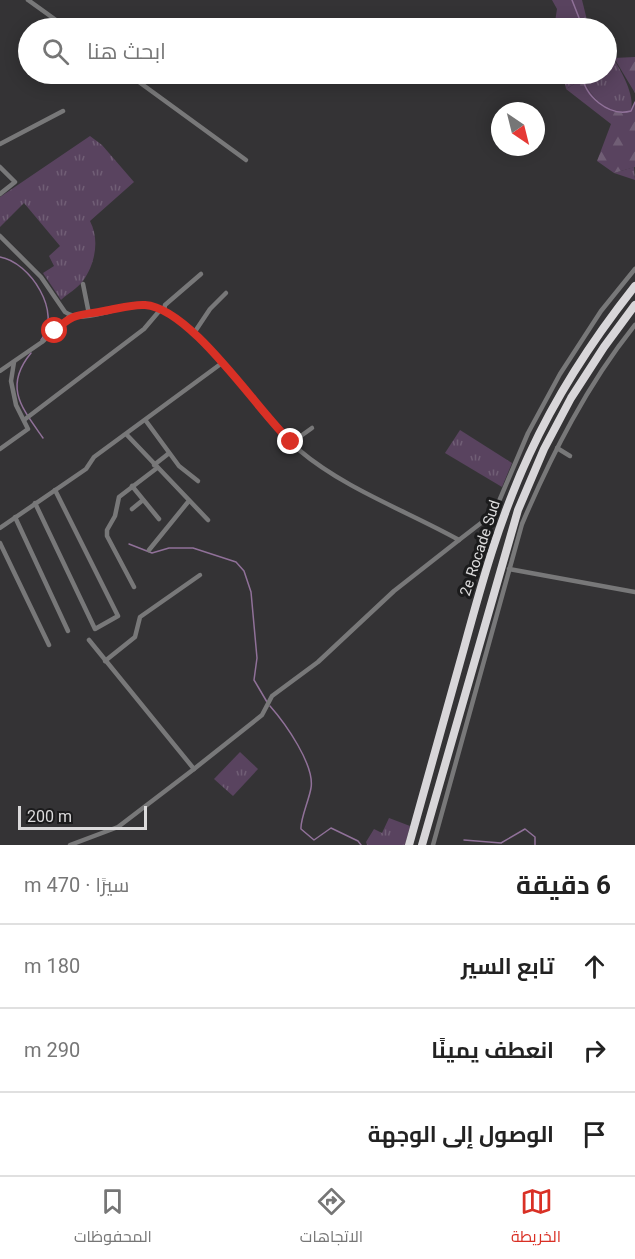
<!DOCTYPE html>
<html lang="ar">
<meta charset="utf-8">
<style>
:root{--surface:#fff;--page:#f6f6f6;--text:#222;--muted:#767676;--line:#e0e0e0;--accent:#d93025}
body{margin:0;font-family:Roboto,Cairo,sans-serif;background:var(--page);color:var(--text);direction:rtl}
.compass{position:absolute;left:491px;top:102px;width:54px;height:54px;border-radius:50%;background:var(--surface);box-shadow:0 3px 15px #0003;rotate:145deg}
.scale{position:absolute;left:18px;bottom:15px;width:129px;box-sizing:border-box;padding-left:6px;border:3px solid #dbdadb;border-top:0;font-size:16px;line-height:21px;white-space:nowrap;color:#dbdadb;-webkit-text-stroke:4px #1b1b1c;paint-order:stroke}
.stop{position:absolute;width:18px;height:18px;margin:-14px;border:4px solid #d93025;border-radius:50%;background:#fff}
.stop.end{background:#d93025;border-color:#fff;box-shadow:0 2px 6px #0008}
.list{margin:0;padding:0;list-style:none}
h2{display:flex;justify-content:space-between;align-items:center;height:78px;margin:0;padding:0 24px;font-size:26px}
h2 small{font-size:20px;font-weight:400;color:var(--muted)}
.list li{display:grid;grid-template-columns:39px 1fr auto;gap:18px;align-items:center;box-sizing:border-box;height:84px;padding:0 24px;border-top:2px solid var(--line)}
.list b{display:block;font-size:22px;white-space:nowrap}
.list em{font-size:20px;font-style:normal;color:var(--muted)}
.icon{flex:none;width:33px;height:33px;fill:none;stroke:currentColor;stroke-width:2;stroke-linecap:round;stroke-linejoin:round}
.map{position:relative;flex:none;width:635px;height:845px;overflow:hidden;direction:ltr}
.search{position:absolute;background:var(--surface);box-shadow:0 3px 15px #0003;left:18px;right:18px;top:18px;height:66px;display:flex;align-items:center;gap:15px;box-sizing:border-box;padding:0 21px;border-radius:33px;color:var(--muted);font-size:22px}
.sheet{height:330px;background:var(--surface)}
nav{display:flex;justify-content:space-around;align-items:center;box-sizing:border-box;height:84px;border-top:2px solid var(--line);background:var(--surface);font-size:16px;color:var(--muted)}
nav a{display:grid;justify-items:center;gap:3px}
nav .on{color:var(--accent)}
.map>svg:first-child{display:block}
.grass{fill:url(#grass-tufts)}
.forest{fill:url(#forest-firs)}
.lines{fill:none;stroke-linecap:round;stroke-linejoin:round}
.stream{stroke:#907199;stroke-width:1.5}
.minor{stroke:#787879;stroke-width:4.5}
.motorway{stroke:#d8d6d9;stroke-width:8}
.route{stroke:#d93025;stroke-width:8}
.labels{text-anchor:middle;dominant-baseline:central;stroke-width:6;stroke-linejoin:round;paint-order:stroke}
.street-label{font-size:15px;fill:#dbdadb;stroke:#1b1b1c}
</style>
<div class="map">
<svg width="635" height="845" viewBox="0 0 635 845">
<defs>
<pattern id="grass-tufts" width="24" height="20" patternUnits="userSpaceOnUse" patternTransform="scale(1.5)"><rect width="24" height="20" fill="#59435f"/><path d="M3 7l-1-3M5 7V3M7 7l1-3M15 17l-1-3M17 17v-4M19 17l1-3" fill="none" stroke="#705e75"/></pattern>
<pattern id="forest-firs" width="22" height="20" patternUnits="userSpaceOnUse" patternTransform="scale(1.5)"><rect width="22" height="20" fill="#59435f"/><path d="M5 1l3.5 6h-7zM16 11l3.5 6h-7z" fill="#705e75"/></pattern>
</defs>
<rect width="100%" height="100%" fill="#343335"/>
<!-- grass -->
<g class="grass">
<path d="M552 0H572L583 28H554L557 9Z"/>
<path d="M607 57 613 58C622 72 635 95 631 111 608 117 592 98 583 79L566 89 563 74H606Z"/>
<path d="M90 136 102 145 134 182 90 221C100 240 95 264 83 281 78 288 67 294 61 300L43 273 54 266 49 256 60 246 24 203 0 227V197Z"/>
<path d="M634 167 635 180 614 173Z"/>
<path d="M460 430 512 463 502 487 445 453Z"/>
<path d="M240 752 258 769 233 796 214 779Z"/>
<path d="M389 818 410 826 405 845H367L366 842 374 829 382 833Z"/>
</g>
<!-- forest -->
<g class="forest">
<path d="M572 0H582L589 28H583Z"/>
<path d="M607 48 614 58 635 57V93L614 58 607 57Z"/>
<path d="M583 79C592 98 608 117 631 111L635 102V167L614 173 597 161 611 124 566 89Z"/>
</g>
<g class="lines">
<!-- stream -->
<g class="stream">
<path d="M572 0 583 28"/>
<path d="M582 74C584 96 609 117 631 111L635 102"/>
<path d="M0 257C30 262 63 313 41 340"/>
<path d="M31 353C3 387 22 408 43 438"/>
<path d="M129 544 152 553 169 548H193L236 562 244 571 251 592 257 658 254 680 267 702"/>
<path d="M270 706C285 723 315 765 311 788 309 800 300 820 301 829L314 840 331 828 358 841 361 845"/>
<path d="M464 840 501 843 525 829 535 837V845"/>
</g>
<!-- minor -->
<g class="minor">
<path d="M28 0 67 28"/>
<path d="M128 74 246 160"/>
<path d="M0 144 63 111"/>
<path d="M0 167 15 182 0 194"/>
<path d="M0 236 41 277 65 312C88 328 132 294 162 310 221 341 250 409 299 450 345 489 407 511 459 540L394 591 318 662 272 696 262 715 194 769 118 827 70 845"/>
<path d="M83 284 89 314"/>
<path d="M164 311 165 305 201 274"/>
<path d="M194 333 210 309 226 293"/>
<path d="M0 371 42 342 70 316"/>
<path d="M24 420 144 329 161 309"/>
<path d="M146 421 179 466 198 481"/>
<path d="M127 435 208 520"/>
<path d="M291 443 312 428"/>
<path d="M557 448 570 456"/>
<path d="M0 449 28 429 16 405 11 381 14 362"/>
<path d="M154 465 168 454"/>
<path d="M132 486 159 519"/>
<path d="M35 503 95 629 118 616 55 490"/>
<path d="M132 509 143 500"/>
<path d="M15 517 68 631"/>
<path d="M0 528 86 469 94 457 222 363"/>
<path d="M459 540 494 513 528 433 560 374 601 311 635 269"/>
<path d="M0 543 49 645"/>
<path d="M149 550 188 502"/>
<path d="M509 569 635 592"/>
<path d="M134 587 107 536V530L115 516 119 497 157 468"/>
<path d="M89 640 194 769"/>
<path d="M105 661 135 637 140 617 200 575"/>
<path d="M433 845 522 524C552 454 587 385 635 325"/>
</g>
<!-- motorway -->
<g class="motorway">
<path d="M409 845C427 779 446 714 464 648 482 582 500 517 529 455 557 394 593 339 635 286"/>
<path d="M422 845 518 510 544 449 571 398 604 347 635 305"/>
</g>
</g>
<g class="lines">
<!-- route -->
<path class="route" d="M55 331C74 312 79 316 104 311 117 309 132 304 145 305 191 308 257 410 291 442"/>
</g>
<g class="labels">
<!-- street labels -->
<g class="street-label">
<text transform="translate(480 548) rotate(-72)">2e Rocade Sud</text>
</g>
</g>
</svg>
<svg class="compass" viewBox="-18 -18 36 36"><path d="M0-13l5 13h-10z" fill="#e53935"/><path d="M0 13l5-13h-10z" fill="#767676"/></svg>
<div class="scale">200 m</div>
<div class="stop" style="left:55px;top:331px"></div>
<div class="stop end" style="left:291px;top:442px"></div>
<div class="search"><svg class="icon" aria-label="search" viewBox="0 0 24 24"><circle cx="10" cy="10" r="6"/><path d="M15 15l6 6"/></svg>ابحث هنا</div>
</div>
<section class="sheet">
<h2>6 دقيقة<small>سيرًا · 470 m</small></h2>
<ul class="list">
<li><svg class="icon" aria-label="ahead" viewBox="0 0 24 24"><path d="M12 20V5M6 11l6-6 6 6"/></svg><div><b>تابع السير</b></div><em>180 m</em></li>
<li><svg class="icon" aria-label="right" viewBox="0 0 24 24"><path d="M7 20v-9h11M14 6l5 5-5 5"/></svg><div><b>انعطف يمينًا</b></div><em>290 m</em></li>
<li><svg class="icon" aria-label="arrive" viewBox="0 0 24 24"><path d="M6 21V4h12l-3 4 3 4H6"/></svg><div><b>الوصول إلى الوجهة</b></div></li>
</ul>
</section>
<nav>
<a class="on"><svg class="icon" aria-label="map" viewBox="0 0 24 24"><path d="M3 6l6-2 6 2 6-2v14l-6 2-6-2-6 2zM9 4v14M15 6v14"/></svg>الخريطة</a>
<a><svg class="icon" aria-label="directions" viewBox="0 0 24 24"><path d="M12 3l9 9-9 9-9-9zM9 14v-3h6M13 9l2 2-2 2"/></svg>الاتجاهات</a>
<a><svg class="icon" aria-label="saved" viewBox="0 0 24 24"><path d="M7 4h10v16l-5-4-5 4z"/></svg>المحفوظات</a>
</nav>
